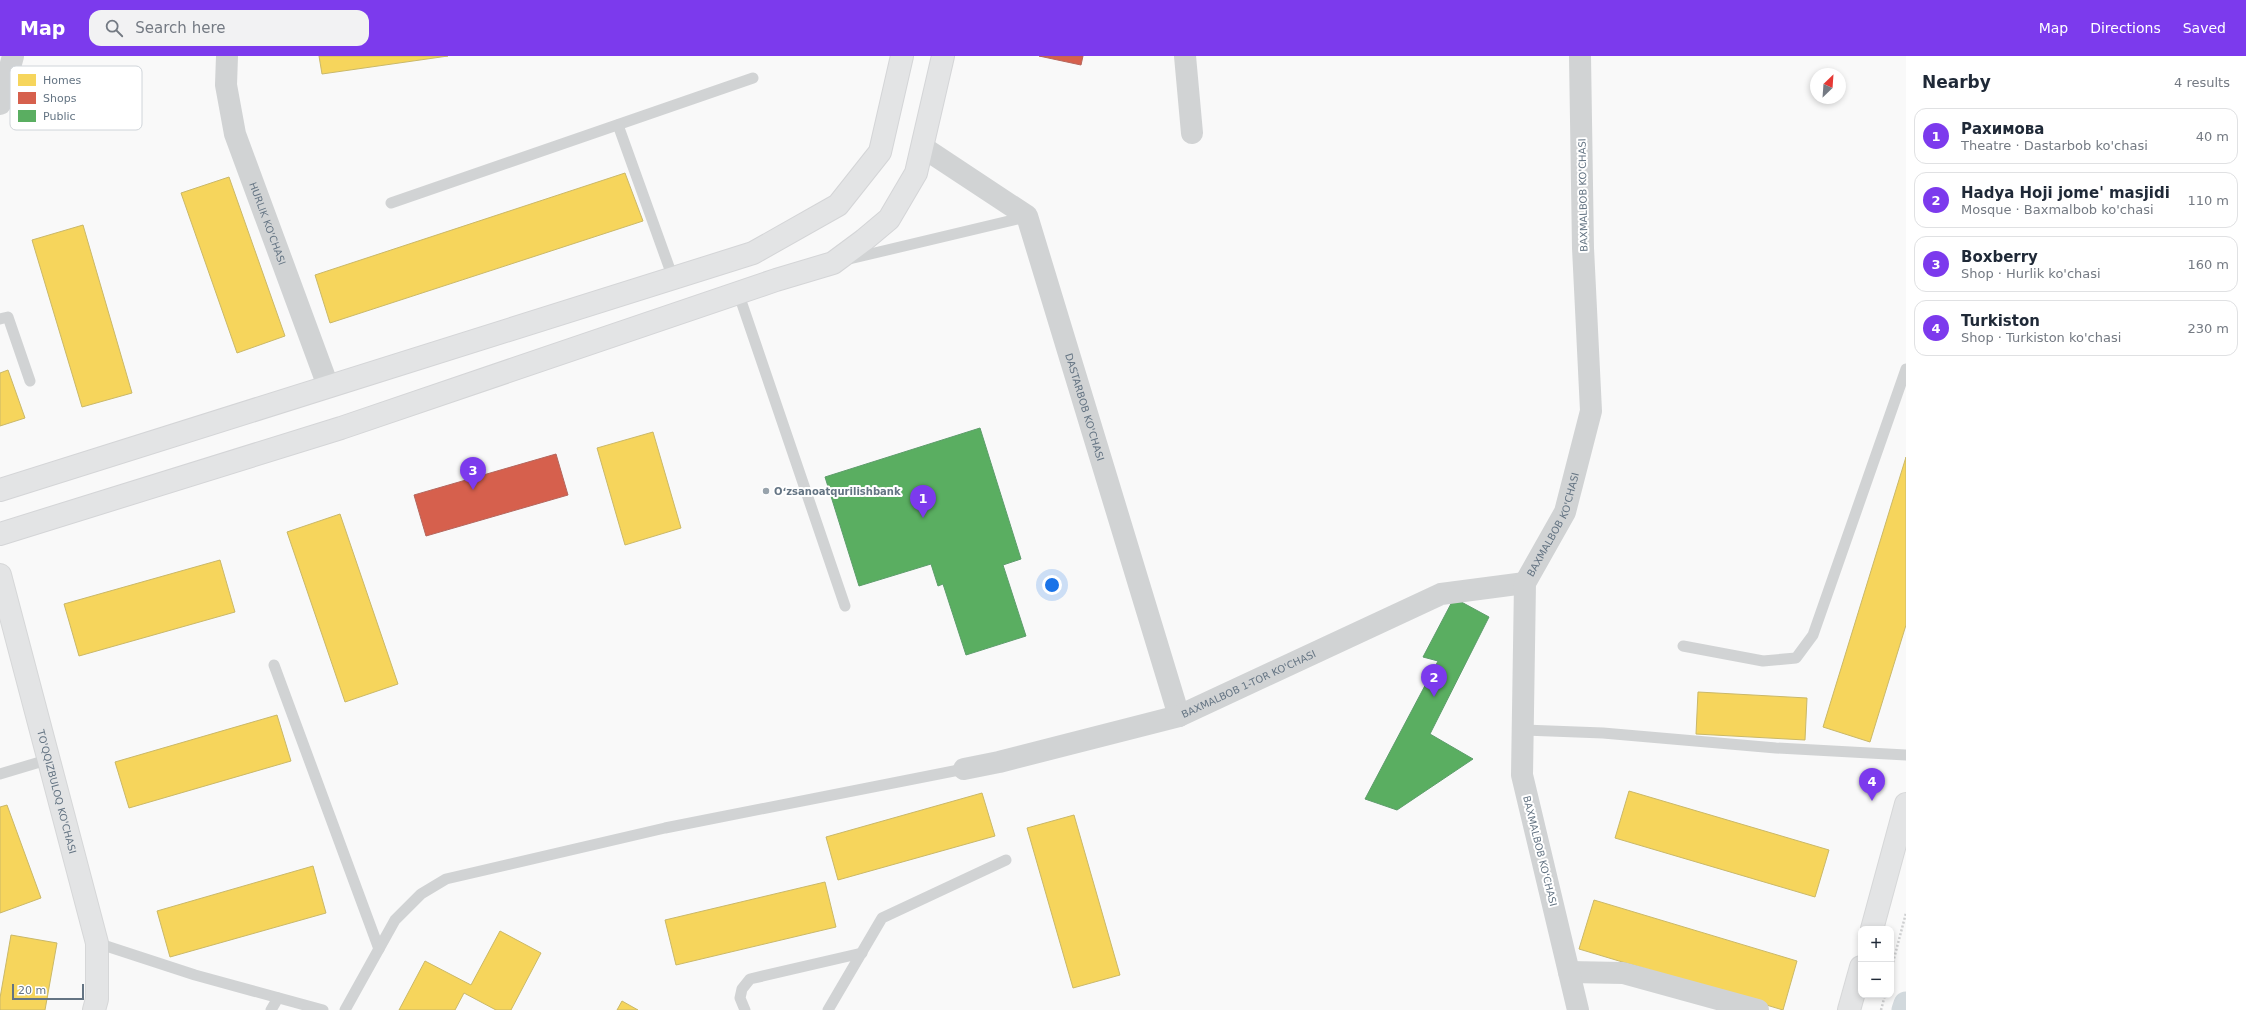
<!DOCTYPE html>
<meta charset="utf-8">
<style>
:root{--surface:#fff;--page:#f2f2f3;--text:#1f2937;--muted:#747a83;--line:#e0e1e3;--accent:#7c3aed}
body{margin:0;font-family:"DejaVu Sans",sans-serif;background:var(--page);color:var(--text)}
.controls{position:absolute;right:12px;bottom:12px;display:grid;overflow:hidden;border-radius:8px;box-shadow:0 2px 6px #0003}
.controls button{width:36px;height:36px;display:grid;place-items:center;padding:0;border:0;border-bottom:1px solid var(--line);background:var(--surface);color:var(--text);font:20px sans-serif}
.compass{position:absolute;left:1810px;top:12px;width:36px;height:36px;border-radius:50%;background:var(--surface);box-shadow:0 2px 6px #0003;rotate:25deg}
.scale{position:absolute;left:12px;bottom:10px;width:72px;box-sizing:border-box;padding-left:4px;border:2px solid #647483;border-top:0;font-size:11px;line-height:14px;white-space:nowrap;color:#647483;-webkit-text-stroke:3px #fff;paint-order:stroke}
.you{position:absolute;left:1052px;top:529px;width:14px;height:14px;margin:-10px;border:3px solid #fff;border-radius:50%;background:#1a73e8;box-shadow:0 0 0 6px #1a73e833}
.badge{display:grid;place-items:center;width:26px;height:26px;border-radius:50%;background:var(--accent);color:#fff;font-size:13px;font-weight:700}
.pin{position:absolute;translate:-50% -33px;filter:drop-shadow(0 1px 2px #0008)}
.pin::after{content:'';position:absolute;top:21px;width:14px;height:12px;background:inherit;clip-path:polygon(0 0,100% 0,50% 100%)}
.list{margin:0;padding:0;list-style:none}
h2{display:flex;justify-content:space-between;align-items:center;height:52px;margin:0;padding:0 16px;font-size:17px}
h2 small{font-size:13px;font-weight:400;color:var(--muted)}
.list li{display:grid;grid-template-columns:26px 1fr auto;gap:12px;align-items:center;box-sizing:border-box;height:56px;margin:0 8px 8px;padding:0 8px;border:1px solid var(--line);border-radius:12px}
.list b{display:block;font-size:15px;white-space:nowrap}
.list p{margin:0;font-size:13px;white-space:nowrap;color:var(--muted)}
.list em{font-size:13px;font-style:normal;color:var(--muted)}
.icon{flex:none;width:22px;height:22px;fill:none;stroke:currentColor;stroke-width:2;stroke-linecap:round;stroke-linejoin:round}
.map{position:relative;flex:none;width:1906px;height:954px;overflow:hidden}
header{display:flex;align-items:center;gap:24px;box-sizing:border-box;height:56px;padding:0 20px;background:var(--accent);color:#fff}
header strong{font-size:19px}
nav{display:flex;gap:22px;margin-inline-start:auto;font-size:14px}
.search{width:280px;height:36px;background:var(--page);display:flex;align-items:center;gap:10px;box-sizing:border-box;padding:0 14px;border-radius:12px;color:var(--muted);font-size:15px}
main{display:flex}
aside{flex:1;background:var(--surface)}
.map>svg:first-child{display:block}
.homes{fill:#f6d55c;stroke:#cab868}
.shops{fill:#d6604d;stroke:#b4665d}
.public{fill:#5aae61;stroke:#5d9d6b}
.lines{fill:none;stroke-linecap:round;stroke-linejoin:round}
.canal{stroke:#d2d9dd;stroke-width:25}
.secondary-casing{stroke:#d6d7d8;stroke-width:24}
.primary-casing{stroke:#d4d5d7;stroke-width:24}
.path{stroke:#cecfd0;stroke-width:2.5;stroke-dasharray:2 2;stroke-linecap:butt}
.lane{stroke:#d1d3d4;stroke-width:11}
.street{stroke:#d1d3d4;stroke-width:22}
.secondary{stroke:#e3e4e5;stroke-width:22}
.primary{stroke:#e3e4e5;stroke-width:22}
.poi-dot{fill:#98a3ac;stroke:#fff;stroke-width:1.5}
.labels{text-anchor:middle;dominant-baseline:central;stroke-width:4;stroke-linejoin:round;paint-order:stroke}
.street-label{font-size:10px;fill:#647483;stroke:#fff}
.poi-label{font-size:10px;font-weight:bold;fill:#647483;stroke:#fff;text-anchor:start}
.key{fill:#fff;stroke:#d0d5da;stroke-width:1}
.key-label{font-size:11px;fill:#647483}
</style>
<header>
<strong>Map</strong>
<div class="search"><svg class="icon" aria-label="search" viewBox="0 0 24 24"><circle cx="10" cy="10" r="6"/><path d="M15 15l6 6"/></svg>Search here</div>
<nav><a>Map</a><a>Directions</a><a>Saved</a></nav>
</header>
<main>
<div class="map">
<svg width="1906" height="954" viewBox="0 0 1906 954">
<rect width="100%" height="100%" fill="#f9f9f9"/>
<!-- homes -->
<g class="homes">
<path d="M319 0H448L322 18Z"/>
<path d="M625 117 643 165 330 267 315 219Z"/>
<path d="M229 121 285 280 237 297 181 137Z"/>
<path d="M83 169 132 337 82 351 32 184Z"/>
<path d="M8 314 25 362 0 370V317Z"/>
<path d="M653 376 681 472 625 489 597 392Z"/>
<path d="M1906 401V569L1870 686 1823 671Z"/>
<path d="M340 458 398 628 345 646 287 476Z"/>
<path d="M220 504 235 556 79 600 64 548Z"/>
<path d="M1698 636 1807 642 1805 684 1696 678Z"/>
<path d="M277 659 291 705 129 752 115 706Z"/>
<path d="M1629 735 1829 794 1815 841 1615 782Z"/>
<path d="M982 737 995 780 838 824 826 781Z"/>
<path d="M7 749 41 842 0 857V751Z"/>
<path d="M1074 759 1120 919 1073 932 1027 772Z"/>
<path d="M313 810 326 857 170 901 157 855Z"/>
<path d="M825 826 836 871 676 909 665 864Z"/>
<path d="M1594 844 1797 905 1783 954 1579 893Z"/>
<path d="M500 875 541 897 511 954H496L464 937 455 954H399L425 905 471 929Z"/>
<path d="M11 879 57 887 45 954H0V942Z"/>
<path d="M622 945 638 954H617Z"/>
</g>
<!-- shops -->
<g class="shops">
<path d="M1039 0H1083L1081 9Z"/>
<path d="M556 398 568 439 426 480 414 439Z"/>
</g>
<!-- public -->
<g class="public">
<path d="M980 372 1021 503 1003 509 1026 580 966 599 943 528 938 530 931 508 859 530 825 421Z"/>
<path d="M1454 542 1489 561 1430 678 1473 703 1397 754 1365 743 1438 605 1423 601Z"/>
</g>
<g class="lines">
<!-- canal -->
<path class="canal" d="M1904 954 1906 948"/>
<defs>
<g id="secondary">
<path id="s5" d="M0 519 97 887V943L94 954"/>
<path d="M1872 873 1906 748"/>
<path d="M1849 954 1861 911"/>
</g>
<g id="primary">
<path d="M0 434 753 197 838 149 880 96 902 0"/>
<path d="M0 478 341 372 776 224 833 207 864 184 889 163 916 117 943 0"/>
</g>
</defs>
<!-- secondary casing -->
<use href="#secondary" class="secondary-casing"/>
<!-- primary casing -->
<use href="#primary" class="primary-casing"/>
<!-- path -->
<g class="path">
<path d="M1891 914 1906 857"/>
<path d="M1881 954 1885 939"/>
</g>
<!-- lane -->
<g class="lane">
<path d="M618 69 673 222"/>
<path d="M391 147 753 22"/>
<path d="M845 204 1026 161"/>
<path d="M738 236 845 550"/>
<path d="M0 263 8 261 30 325"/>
<path d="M1683 590 1763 605 1796 602 1813 579 1906 313"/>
<path d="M274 609 379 893"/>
<path d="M1523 674 1603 677 1776 692 1906 699"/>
<path d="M0 718 50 703"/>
<path d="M97 887 195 919 323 954"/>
<path d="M271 954 278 942"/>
<path d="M345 954 395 864 421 838 446 823 665 772 964 713"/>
<path d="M745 954 740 942 742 933 750 923 862 897"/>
<path d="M828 954 882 862 1006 804"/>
</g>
<!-- street -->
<g class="street">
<path id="s1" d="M227 0 226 29 235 78 328 330"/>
<path d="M1185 0 1192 77"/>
<path d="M0 48 13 0"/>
<path id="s2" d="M924 92 1027 160 1179 660"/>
<path id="s3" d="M964 713 999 706 1179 660 1441 538 1525 527"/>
<path d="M1569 916 1623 917 1758 954"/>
<path id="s4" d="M1578 954 1522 719 1525 527 1565 456 1591 355 1583 192 1580 0"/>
</g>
<!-- secondary -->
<use href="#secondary" class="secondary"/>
<!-- primary -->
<use href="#primary" class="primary"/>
</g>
<!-- markers -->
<circle class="poi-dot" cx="766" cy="435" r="4"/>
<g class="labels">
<!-- street labels -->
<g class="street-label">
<text transform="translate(1583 139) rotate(-91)">BAXMALBOB KO'CHASI</text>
<text stroke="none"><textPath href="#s1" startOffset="174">HURLIK KO'CHASI</textPath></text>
<text stroke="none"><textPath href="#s2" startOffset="323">DASTARBOB KO'CHASI</textPath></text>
<text stroke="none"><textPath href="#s4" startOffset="499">BAXMALBOB KO'CHASI</textPath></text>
<text stroke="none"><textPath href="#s3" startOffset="298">BAXMALBOB 1-TOR KO'CHASI</textPath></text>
<text stroke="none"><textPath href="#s5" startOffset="224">TO'QQIZBULOQ KO'CHASI</textPath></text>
<text transform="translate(1540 795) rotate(76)">BAXMALBOB KO'CHASI</text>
</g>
<!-- poi labels -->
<g class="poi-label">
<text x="774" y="435">Oʻzsanoatqurilishbank</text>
</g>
</g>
<!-- legend -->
<rect x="10" y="10" width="132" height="64" rx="6" class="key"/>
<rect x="18" y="18" width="18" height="12" fill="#f6d55c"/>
<rect x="18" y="36" width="18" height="12" fill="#d6604d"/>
<rect x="18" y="54" width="18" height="12" fill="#5aae61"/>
<g class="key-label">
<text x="43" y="28">Homes</text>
<text x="43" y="46">Shops</text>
<text x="43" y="64">Public</text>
</g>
</svg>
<div class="controls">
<button>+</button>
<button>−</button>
</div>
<svg class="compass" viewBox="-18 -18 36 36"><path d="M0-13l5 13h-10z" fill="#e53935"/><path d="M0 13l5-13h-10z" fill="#747a83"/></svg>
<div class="scale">20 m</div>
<div class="you"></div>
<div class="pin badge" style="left:923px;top:462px">1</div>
<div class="pin badge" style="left:1434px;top:641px">2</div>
<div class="pin badge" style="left:473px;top:434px">3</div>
<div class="pin badge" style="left:1872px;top:745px">4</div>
</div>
<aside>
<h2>Nearby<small>4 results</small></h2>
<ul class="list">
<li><span class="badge">1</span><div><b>Рахимова</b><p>Theatre · Dastarbob ko'chasi</p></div><em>40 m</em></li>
<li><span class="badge">2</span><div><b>Hadya Hoji jome' masjidi</b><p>Mosque · Baxmalbob ko'chasi</p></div><em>110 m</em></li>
<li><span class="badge">3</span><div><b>Boxberry</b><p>Shop · Hurlik ko'chasi</p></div><em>160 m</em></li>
<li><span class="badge">4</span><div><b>Turkiston</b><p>Shop · Turkiston ko'chasi</p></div><em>230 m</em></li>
</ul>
</aside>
</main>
